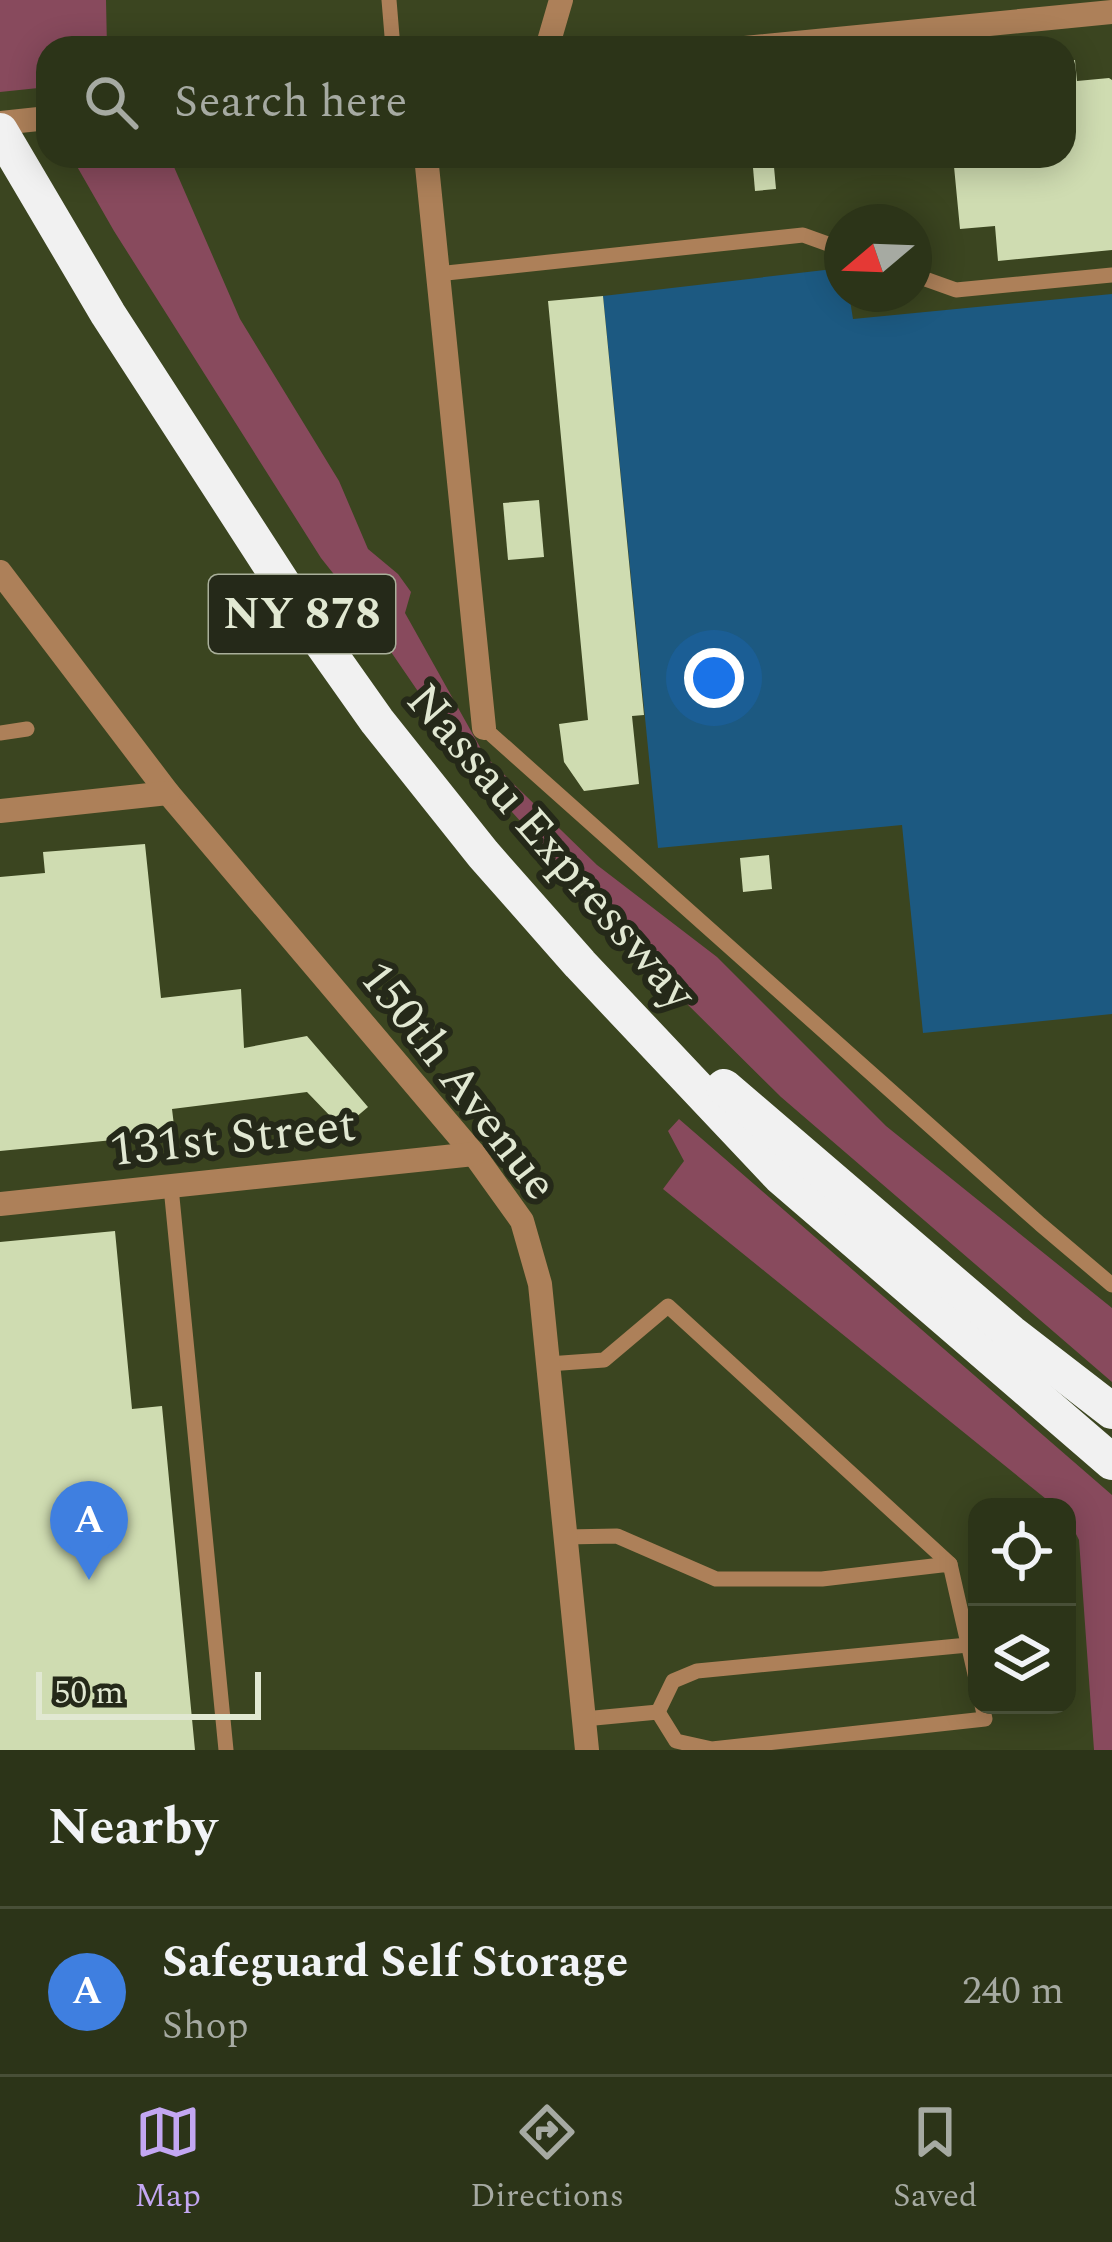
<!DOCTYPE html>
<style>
:root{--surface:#2c3418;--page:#383f25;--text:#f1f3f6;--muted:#a6aaa2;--line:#484f37;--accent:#c3a7f2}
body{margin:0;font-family:Spectral,serif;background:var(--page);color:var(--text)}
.controls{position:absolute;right:36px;bottom:36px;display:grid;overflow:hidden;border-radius:24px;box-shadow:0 6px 30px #0003}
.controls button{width:108px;height:108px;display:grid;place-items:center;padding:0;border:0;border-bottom:3px solid var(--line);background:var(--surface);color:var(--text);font:60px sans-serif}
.compass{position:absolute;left:824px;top:204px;width:108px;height:108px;border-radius:50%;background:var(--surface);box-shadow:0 6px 30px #0003;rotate:251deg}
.scale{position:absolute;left:36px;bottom:30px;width:225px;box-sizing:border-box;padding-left:12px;border:6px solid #e1e8d2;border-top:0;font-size:33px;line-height:42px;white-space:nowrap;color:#e1e8d2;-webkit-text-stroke:9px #252919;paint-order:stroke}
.you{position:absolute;left:714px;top:678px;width:42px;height:42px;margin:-30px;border:9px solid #fff;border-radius:50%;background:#1a73e8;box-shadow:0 0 0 18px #1a73e833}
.badge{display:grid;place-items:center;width:78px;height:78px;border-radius:50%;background:var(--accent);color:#fff;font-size:39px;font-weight:700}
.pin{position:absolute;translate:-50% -99px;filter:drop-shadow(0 3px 6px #0008)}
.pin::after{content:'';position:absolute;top:63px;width:42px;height:36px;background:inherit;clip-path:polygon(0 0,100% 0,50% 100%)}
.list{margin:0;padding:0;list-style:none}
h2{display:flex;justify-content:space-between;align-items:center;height:156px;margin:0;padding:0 48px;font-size:51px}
h2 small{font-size:39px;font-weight:400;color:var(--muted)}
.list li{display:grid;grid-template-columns:78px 1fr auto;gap:36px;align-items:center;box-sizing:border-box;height:168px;padding:0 48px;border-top:3px solid var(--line)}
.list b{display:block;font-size:45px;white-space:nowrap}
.list p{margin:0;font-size:39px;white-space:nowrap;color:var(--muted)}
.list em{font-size:39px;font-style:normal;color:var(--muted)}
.icon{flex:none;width:66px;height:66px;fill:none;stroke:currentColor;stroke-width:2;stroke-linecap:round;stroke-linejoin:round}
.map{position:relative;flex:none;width:1112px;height:1750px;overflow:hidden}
.search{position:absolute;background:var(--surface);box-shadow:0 6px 30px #0003;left:36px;right:36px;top:36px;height:132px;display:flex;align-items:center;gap:30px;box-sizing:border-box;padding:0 42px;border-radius:36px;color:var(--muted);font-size:45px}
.sheet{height:324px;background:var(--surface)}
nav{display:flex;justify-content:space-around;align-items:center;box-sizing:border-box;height:168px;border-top:3px solid var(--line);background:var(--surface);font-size:33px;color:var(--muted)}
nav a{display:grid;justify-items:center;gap:6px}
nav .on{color:var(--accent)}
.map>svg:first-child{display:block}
.green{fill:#884a5d}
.water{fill:#1c5981}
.building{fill:#cfdcb1}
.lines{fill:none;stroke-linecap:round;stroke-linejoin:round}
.service{stroke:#ad8059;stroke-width:15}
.minor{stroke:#ad8059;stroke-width:24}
.motorway{stroke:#f1f1f1;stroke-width:36}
.labels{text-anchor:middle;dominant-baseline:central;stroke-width:12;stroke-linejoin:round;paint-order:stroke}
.shield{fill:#252919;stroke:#a9af9a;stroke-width:3}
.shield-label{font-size:45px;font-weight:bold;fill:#e1e8d2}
.street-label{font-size:48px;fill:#e1e8d2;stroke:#252919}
</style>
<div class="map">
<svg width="1112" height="1750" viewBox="0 0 1112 1750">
<rect width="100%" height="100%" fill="#3b4520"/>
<!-- green -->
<g class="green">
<path d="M0 0H106L107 48H48V87L0 92Z"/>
<path d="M71 156H166L171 160 240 319 339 481 368 549 398 574 411 592 405 613 485 756 597 865 717 957 886 1126 1112 1308V1382L781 1097 674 991 512 812 428 706 363 611 321 558 114 231Z"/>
<path d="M679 1119 1112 1495V1750H1094L1079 1540 1067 1516V1507H1056L663 1189 684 1161 668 1131Z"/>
</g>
<!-- water -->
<path class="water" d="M842 268V294H849L853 319 1112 294V1014L923 1033 902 825 658 848 603 296Z"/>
<!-- building -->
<g class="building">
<path d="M1075 60 1077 81 1109 78 1112 80V250L998 261 995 226 960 229 953 156H1064V61Z"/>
<path d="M752 156H773L776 189 755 191Z"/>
<path d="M603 296 644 715 632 716 639 784 584 791 564 762 559 724 588 720 548 301Z"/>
<path d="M539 500 544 557 508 560 503 503Z"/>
<path d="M145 844 161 998 241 989 244 1048 307 1036 368 1107 348 1124 340 1115 334 1120 307 1092 172 1109 175 1134 0 1151V877L45 873 43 852Z"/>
<path d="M769 855 772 889 743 892 740 858Z"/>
<path d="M115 1231 132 1409 162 1406 195 1750H0V1242Z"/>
</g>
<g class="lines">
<!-- service -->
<g class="service">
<path d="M389 0 393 48"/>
<path d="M437 274 803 235 842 249"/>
<path d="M914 275 956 290 1112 275"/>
<path d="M484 728 1040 1224 1112 1285"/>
<path d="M0 733 27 729"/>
<path d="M171 1187 226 1750"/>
<path d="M548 1364 604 1360 668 1306 950 1564"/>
<path d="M566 1537 617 1536 716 1579H822L950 1564 977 1683"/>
<path d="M658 1712 673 1681 697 1671 968 1645"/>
<path d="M584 1719 658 1712 676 1741 712 1749 985 1719 982 1705"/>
</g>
<!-- minor -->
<g class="minor">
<path d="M547 48 561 0"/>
<path d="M745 48 1112 12"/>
<path d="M0 123 48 118"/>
<path d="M426 156 484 728"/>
<path d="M0 572 168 793 474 1154 522 1221 540 1284 587 1750"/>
<path d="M0 811 168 793"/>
<path d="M0 1204 474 1154"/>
</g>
<!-- motorway -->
<g class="motorway">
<path d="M0 131 108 314 312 629 377 721 483 854 580 964 780 1176 1112 1462"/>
<path d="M724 1087 1011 1333 1112 1411"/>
</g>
</g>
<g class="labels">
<!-- shield labels -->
<rect class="shield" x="209" y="575" width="186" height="78" rx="9"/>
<g class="shield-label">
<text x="302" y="614">NY 878</text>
</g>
<!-- street labels -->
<g class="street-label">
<text transform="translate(551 847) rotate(49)">Nassau Expressway</text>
<text transform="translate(458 1081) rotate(52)">150th Avenue</text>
<text transform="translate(233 1138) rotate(-6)">131st Street</text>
</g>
</g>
</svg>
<div class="controls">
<button><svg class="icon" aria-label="locate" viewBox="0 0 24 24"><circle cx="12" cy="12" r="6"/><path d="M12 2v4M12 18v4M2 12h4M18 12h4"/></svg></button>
<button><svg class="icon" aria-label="layers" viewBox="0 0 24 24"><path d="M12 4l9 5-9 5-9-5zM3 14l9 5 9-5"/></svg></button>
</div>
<svg class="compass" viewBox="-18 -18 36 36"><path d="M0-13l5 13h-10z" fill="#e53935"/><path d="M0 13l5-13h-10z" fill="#a6aaa2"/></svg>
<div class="scale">50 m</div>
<div class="you"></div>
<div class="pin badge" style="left:89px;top:1580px;background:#3f7fe0">A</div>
<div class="search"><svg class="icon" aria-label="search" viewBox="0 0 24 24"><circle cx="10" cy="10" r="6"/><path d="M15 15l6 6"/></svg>Search here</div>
</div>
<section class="sheet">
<h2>Nearby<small></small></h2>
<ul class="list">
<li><span class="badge" style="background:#3f7fe0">A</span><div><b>Safeguard Self Storage</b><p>Shop</p></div><em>240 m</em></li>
</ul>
</section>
<nav>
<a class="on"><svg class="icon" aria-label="map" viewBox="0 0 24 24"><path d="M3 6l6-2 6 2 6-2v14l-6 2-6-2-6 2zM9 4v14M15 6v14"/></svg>Map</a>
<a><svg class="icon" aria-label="directions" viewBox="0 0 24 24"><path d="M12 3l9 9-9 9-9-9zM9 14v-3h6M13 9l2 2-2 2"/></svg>Directions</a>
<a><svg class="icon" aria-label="saved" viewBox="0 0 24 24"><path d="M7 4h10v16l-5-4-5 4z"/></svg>Saved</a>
</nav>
